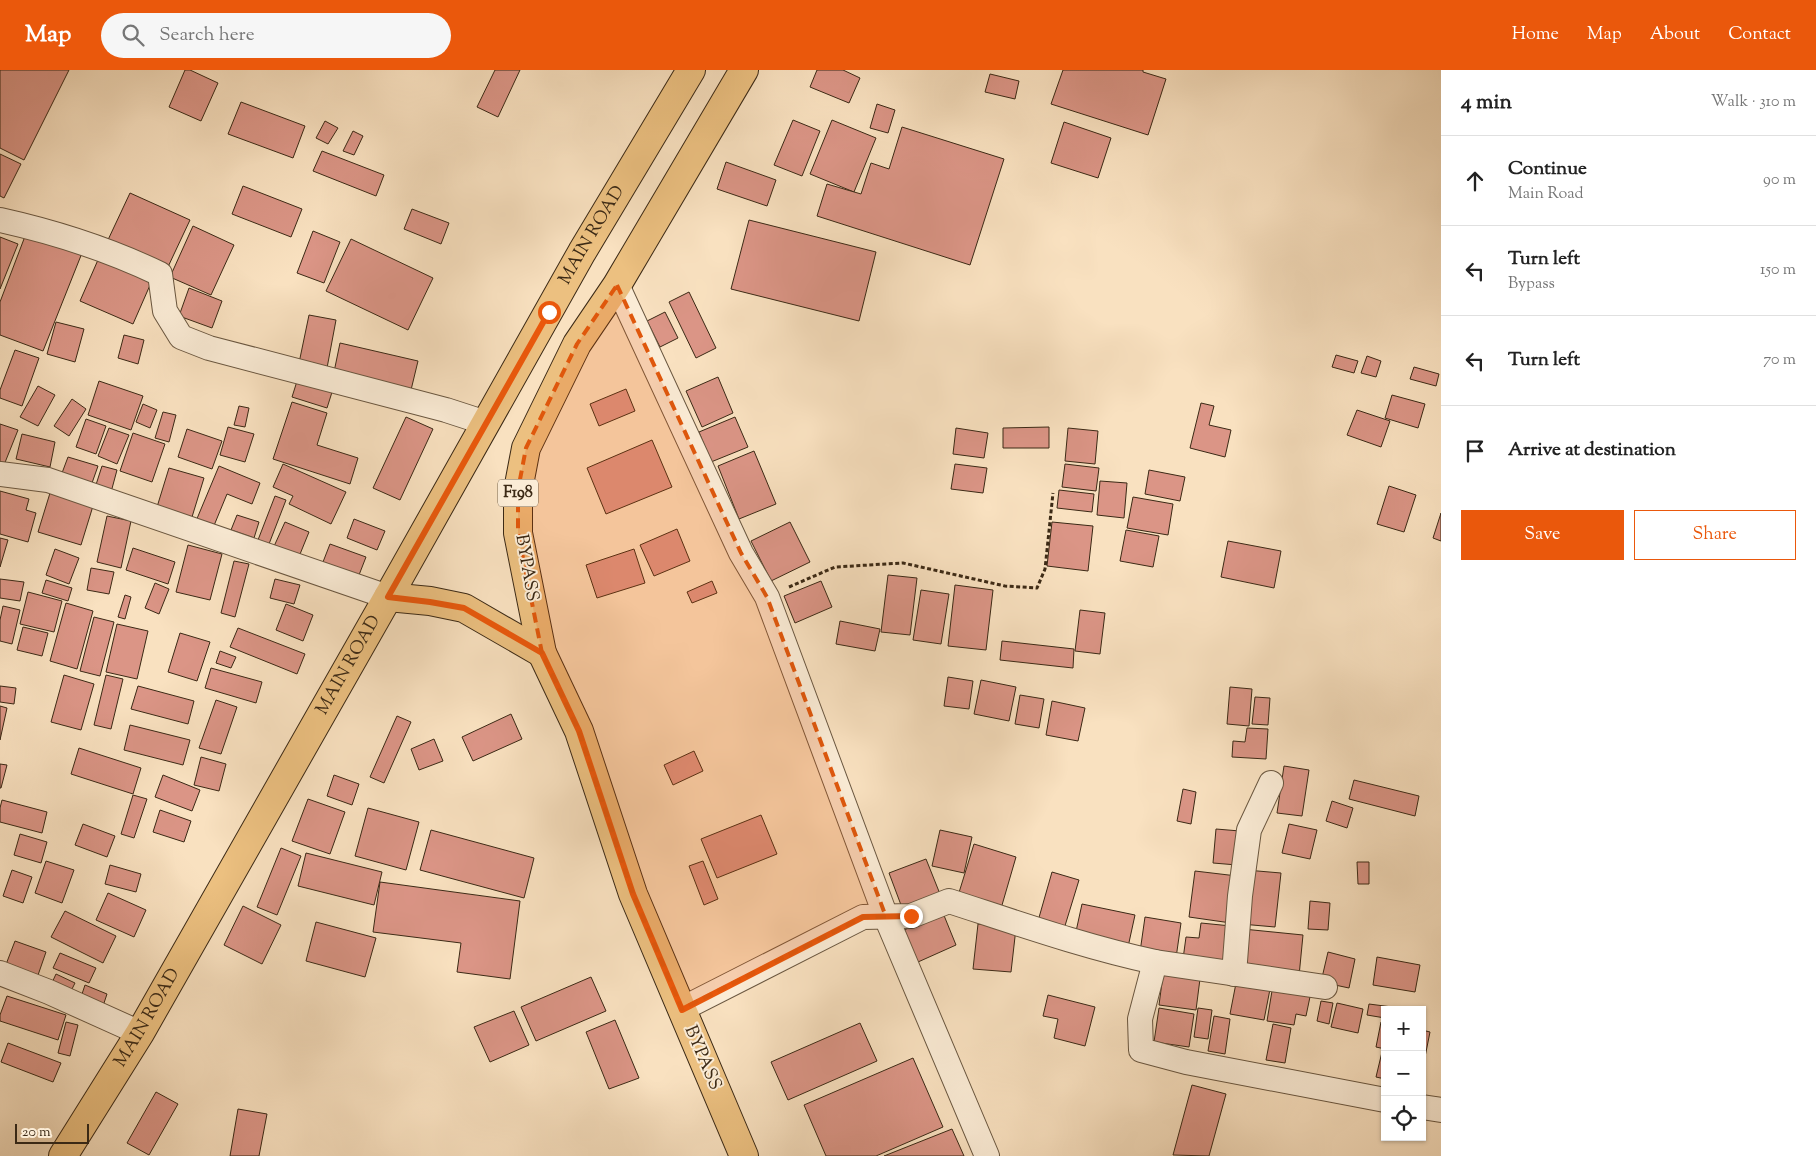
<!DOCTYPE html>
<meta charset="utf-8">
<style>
:root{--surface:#fff;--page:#f6f6f6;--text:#222;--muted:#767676;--line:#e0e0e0;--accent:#ea580c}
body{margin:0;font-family:"Sorts Mill Goudy",serif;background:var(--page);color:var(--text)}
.controls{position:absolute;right:15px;bottom:15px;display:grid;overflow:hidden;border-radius:0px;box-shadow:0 1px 4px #0004}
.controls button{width:45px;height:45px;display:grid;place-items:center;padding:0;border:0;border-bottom:1px solid var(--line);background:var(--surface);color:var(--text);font:25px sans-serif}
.scale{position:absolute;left:15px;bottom:12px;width:74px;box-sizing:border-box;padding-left:5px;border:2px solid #3b2915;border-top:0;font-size:14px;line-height:18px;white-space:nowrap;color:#3b2915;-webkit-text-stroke:4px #fbecd6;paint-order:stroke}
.stop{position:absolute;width:15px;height:15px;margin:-11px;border:4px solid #ea580c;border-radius:50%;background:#fff}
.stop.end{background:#ea580c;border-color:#fff;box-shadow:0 1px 5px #0008}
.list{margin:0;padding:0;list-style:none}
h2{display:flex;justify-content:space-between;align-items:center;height:65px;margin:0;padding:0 20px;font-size:21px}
h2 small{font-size:16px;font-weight:400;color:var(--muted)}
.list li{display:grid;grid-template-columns:32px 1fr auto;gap:15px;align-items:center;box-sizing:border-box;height:90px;padding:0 20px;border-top:1px solid var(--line)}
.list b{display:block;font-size:19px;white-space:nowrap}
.list p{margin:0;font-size:16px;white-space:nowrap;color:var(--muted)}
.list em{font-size:16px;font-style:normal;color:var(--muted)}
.actions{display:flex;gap:10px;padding:15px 20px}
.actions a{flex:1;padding:11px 0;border:1px solid var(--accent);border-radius:0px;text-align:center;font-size:18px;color:var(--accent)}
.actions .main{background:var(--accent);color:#fff}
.icon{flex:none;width:28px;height:28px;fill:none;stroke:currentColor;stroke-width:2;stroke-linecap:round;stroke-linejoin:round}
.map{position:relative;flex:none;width:1441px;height:1086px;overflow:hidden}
header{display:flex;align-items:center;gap:30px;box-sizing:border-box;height:70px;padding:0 25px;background:var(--accent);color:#fff}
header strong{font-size:24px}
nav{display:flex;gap:28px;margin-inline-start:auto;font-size:18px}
.search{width:350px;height:45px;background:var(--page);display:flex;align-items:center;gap:12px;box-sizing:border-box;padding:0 18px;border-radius:28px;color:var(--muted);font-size:19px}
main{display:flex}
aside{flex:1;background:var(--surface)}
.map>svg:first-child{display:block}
.building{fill:#db9586;stroke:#3b2915}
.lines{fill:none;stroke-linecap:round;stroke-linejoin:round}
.minor-casing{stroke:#6a5740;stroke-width:26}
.primary-casing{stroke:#3b2915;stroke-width:30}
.path{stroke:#3b2915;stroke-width:3;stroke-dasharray:4 2.5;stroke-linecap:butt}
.minor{stroke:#fbecd6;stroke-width:24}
.primary{stroke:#ecc080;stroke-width:28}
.route{stroke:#ea580c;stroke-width:6}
.marked{fill:#df570c;fill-opacity:0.2;stroke:#df570c;stroke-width:4;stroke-dasharray:10 6;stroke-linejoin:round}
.labels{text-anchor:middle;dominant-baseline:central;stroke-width:4;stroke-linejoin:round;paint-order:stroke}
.shield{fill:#fbecd6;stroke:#75644f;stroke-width:1}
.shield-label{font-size:16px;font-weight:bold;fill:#3b2915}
.street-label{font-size:18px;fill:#3b2915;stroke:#fbecd6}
</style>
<header>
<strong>Map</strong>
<div class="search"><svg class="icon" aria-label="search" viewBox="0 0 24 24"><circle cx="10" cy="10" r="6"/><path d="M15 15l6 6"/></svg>Search here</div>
<nav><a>Home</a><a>Map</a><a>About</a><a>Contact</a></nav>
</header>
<main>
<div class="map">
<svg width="1441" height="1086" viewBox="0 0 1441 1086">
<rect width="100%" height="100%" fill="#f9e1c0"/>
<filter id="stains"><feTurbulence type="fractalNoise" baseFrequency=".004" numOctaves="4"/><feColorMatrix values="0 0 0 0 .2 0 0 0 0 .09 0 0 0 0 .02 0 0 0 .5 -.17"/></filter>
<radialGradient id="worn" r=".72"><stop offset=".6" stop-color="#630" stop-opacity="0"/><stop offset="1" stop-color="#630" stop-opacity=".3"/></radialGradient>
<!-- building -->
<g class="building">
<path d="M0 0H69L24 90 0 78Z"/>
<path d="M185 0H190L218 13 201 51 169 37Z"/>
<path d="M495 0H520L498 47 477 37Z"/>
<path d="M817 0H843L860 8 849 33 810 17Z"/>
<path d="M1063 0H1143V2L1166 9 1148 65 1051 34Z"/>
<path d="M990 4 1019 11 1015 29 985 22Z"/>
<path d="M241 32 305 56 293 88 228 64Z"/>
<path d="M877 34 895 40 888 63 870 58Z"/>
<path d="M793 50 820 61 802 106 774 95Z"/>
<path d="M832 50 876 68 854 122 810 104Z"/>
<path d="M325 51 338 58 328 74 316 68Z"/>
<path d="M1064 52 1111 68 1098 108 1051 93Z"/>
<path d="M902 57 1004 89 970 195 817 146 827 114 861 124 871 93 889 99Z"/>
<path d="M353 61 363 66 354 85 343 81Z"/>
<path d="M322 81 384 105 376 126 313 101Z"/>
<path d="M0 84 21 94 4 128 0 126Z"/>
<path d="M726 92 776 110 767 136 717 119Z"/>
<path d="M243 116 302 139 291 167 232 144Z"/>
<path d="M130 123 190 150 167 199 107 172Z"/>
<path d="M412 139 449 153 441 174 404 159Z"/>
<path d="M749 150 876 182 859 251 731 219Z"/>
<path d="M193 156 234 175 211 225 170 207Z"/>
<path d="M27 161 82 183 43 281 0 265V232Z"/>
<path d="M313 161 340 172 324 213 297 203Z"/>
<path d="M0 167 18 174 0 219Z"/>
<path d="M351 169 433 208 408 260 326 221Z"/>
<path d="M101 183 154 206 133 254 80 231Z"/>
<path d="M189 218 222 231 212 258 179 246Z"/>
<path d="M689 222 716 278 696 288 669 232Z"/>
<path d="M665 242 678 268 660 277 647 251Z"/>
<path d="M309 245 336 250 327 298 299 293Z"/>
<path d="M56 252 84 259 75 292 47 284Z"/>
<path d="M124 265 144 270 138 294 118 288Z"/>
<path d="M340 273 418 291 411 320 334 302Z"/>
<path d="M15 280 39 288 22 336 0 328V320Z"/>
<path d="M1336 285 1358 291 1354 303 1332 297Z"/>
<path d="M1367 286 1381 291 1376 307 1361 303Z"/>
<path d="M1414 297 1439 304 1436 316 1410 309Z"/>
<path d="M718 307 733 343 702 357 686 321Z"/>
<path d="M298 308 333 319 327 338 292 327Z"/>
<path d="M99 311 143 326 131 360 88 345Z"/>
<path d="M38 316 55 325 38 356 20 347Z"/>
<path d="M626 319 635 341 599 356 590 334Z"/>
<path d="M1392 325 1425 334 1418 358 1385 348Z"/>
<path d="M72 329 86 339 69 366 54 356Z"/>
<path d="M292 332 327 343 317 375 358 388 350 414 273 389Z"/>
<path d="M1201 333 1214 336 1209 355 1231 360 1225 387 1190 378Z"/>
<path d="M143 334 157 340 150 358 136 352Z"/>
<path d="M239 336 249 338 245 357 234 355Z"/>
<path d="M1357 340 1390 351 1381 377 1347 365Z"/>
<path d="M163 342 176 345 169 372 155 368Z"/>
<path d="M406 347 433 359 400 430 373 418Z"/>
<path d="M735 347 748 377 711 392 699 362Z"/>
<path d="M86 349 106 356 96 384 76 377Z"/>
<path d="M0 354 18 360 4 395 0 393Z"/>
<path d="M228 357 254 364 245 392 220 385Z"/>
<path d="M1049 357V378H1003V358Z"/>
<path d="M109 358 129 365 117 394 98 386Z"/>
<path d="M956 358 988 363 984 388 953 384Z"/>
<path d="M1068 358 1098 361 1095 394 1065 391Z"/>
<path d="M187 359 222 371 212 399 178 387Z"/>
<path d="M133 363 165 374 152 412 120 401Z"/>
<path d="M22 364 55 372 50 397 16 389Z"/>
<path d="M652 370 672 417 606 444 587 398Z"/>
<path d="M754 381 776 434 739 449 718 396Z"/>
<path d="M68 387 98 396 92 413 62 403Z"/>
<path d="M283 394 346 422 331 454 289 434 293 426 273 417Z"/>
<path d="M955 394 987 398 983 423 951 419Z"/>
<path d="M1065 394 1099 398 1096 421 1062 417Z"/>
<path d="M102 396 117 400 110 426 94 421Z"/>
<path d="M219 396 260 413 252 434 227 424 213 458 196 451Z"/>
<path d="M169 398 204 408 192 447 157 437Z"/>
<path d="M1149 400 1185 407 1180 431 1145 424Z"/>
<path d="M1100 411 1127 413 1124 448 1097 445Z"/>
<path d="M1389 416 1416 425 1404 462 1377 454Z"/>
<path d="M1059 420 1094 424 1092 442 1057 438Z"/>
<path d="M0 421 29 429 26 440 36 443 28 472 0 464Z"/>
<path d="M50 423 93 436 81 475 38 462Z"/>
<path d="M275 426 286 430 269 474 258 470Z"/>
<path d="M1133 427 1173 434 1168 465 1127 458Z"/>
<path d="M1441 443V471L1433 468Z"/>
<path d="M237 445 259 452 254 468 231 460Z"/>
<path d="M107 446 131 451 121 498 97 492Z"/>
<path d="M354 449 385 461 377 480 347 468Z"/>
<path d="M285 452 309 462 296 494 271 483Z"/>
<path d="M790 452 810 492 771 511 751 471Z"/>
<path d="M1052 452 1093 456 1088 501 1047 496Z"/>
<path d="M677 459 690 491 654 506 640 475Z"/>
<path d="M1126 460 1159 466 1153 497 1120 491Z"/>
<path d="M0 468 8 470 0 497Z"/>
<path d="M1228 471 1281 481 1274 518 1221 507Z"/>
<path d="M330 474 366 487 359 505 323 492Z"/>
<path d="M188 475 222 484 210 530 176 522Z"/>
<path d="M133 478 175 492 168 514 126 500Z"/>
<path d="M55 479 79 488 69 514 46 505Z"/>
<path d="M634 479 645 513 597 528 586 495Z"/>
<path d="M234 491 249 494 235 547 221 543Z"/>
<path d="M91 498 114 502 109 524 87 520Z"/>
<path d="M888 505 917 508 910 565 881 562Z"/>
<path d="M0 509 24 512 20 531 0 528Z"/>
<path d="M275 509 300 515 294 534 270 528Z"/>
<path d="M46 510 72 518 68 531 42 523Z"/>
<path d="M712 511 717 523 692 533 687 522Z"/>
<path d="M821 511 832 537 795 553 784 526Z"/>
<path d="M155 513 169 519 159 544 145 538Z"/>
<path d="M955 515 993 520 986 580 948 576Z"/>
<path d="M921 520 949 524 941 574 913 570Z"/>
<path d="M28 522 62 531 54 562 20 554Z"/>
<path d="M125 525 131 527 125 549 118 547Z"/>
<path d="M66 533 93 541 77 599 50 591Z"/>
<path d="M286 534 313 545 303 571 276 560Z"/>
<path d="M3 536 20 540 12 574 0 571V550Z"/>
<path d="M1080 540 1105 543 1100 584 1075 581Z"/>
<path d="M94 547 114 552 100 606 80 601Z"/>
<path d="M840 551 880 559 875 581 836 574Z"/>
<path d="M117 554 148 561 137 609 106 602Z"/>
<path d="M23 557 48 563 42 586 17 580Z"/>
<path d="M238 558 305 584 297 604 230 577Z"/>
<path d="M180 563 210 572 197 611 168 602Z"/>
<path d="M1002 571 1074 579 1073 598 1000 590Z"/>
<path d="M220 581 236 587 231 598 216 593Z"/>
<path d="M211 598 262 612 256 633 205 618Z"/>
<path d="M64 605 94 614 81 660 51 652Z"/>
<path d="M106 605 123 609 111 659 94 655Z"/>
<path d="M948 607 973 611 969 639 944 636Z"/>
<path d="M981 610 1016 617 1009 651 974 644Z"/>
<path d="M0 616 16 618 14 634 0 632Z"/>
<path d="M138 616 194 631 188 654 131 639Z"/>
<path d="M1230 617 1252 619 1249 656 1227 654Z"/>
<path d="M1020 625 1044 629 1039 658 1015 654Z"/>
<path d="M1255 627 1270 628 1268 655 1252 654Z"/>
<path d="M216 630 237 637 221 684 199 678Z"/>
<path d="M1052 631 1085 638 1078 671 1046 665Z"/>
<path d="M0 636 7 638 0 670Z"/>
<path d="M511 644 522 669 473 691 462 667Z"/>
<path d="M397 646 411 652 384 713 370 707Z"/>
<path d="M130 655 190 670 183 695 124 680Z"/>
<path d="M1247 658 1268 659 1266 689 1232 687 1233 671 1245 672Z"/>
<path d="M434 669 443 691 419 700 411 679Z"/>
<path d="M79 678 141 698 133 724 71 704Z"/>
<path d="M694 681 703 701 673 715 664 695Z"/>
<path d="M201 687 226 694 219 721 194 715Z"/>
<path d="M0 694 7 695 1 718H0Z"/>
<path d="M1284 696 1309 700 1302 746 1277 743Z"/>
<path d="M163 705 200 720 192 741 155 727Z"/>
<path d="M334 705 359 714 352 735 327 726Z"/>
<path d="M1354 710 1419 726 1415 746 1349 729Z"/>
<path d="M1183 719 1196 722 1191 754 1177 751Z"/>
<path d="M133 725 147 729 134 768 121 764Z"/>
<path d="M308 729 345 742 330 784 292 771Z"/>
<path d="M2 730 47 742 42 763 0 752V738Z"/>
<path d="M1332 731 1353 738 1347 758 1326 751Z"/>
<path d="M368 738 419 752 406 800 355 786Z"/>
<path d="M160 740 191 751 184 772 153 762Z"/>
<path d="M761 745 777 784 717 808 701 769Z"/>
<path d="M83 754 115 766 107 787 75 775Z"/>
<path d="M1289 754 1317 760 1310 789 1282 783Z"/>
<path d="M1216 759 1240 761 1237 795 1213 793Z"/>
<path d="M431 760 534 788 524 828 420 800Z"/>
<path d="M940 760 972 767 964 803 932 796Z"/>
<path d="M20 764 47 772 41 793 14 785Z"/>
<path d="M974 774 1016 787 1000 842 957 829Z"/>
<path d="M281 778 301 786 277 845 257 837Z"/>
<path d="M306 783 382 802 374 835 298 816Z"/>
<path d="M926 789 942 829 904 843 889 803Z"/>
<path d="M46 791 74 800 62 833 35 823Z"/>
<path d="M703 791 718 829 704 835 689 796Z"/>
<path d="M1357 792H1369V814H1358Z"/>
<path d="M110 795 141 804 136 822 105 814Z"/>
<path d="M12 800 32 807 23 833 3 826Z"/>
<path d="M1246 800 1281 803 1275 857 1241 854Z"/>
<path d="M1195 801 1237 806 1231 853 1189 847Z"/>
<path d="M1052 802 1079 810 1064 859 1038 851Z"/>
<path d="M380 812 520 831 510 909 457 902 461 873 373 862Z"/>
<path d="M108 823 146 840 134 867 96 850Z"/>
<path d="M1310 831 1330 833 1328 860 1308 859Z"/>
<path d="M1082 834 1135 845 1128 877 1075 866Z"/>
<path d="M243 836 281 855 262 894 224 875Z"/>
<path d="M65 841 116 866 103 893 51 867Z"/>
<path d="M943 843 956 875 918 892 904 860Z"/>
<path d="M1145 847 1181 853 1176 888 1140 882Z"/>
<path d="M316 852 376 868 365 907 306 891Z"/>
<path d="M1201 853 1231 856 1228 893 1183 889 1186 867 1199 868Z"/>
<path d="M978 854 1016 858 1011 902 973 899Z"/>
<path d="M1243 859 1303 865 1299 906 1239 900Z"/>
<path d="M15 871 46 882 37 908 5 897Z"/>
<path d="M1328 882 1355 889 1349 918 1321 912Z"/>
<path d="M60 883 96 898 89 913 53 898Z"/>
<path d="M1377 887 1420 895 1415 922 1373 915Z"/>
<path d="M1164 897 1201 901 1196 940 1159 935Z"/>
<path d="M56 904 75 913 69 925 50 917Z"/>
<path d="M591 907 606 941 536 971 521 937Z"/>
<path d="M1237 908 1271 914 1264 950 1230 944Z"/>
<path d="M85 915 107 924 102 939 80 930Z"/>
<path d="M1273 915 1311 922 1306 946 1296 944 1294 955 1267 951Z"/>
<path d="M1048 925 1095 937 1085 976 1054 968 1058 949 1043 946Z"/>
<path d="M7 926 66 945 58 970 0 951V945Z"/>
<path d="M1321 931 1333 933 1329 954 1317 951Z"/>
<path d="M1337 933 1363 939 1358 963 1331 957Z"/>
<path d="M1369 934 1392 937V940H1385V948L1367 945Z"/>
<path d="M1159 938 1194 944 1189 977 1154 972Z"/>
<path d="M1198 938 1212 940 1208 969 1194 967Z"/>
<path d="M514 941 529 975 490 992 474 957Z"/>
<path d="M1214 946 1230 949 1225 984 1208 981Z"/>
<path d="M615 950 639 1008 609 1019 586 962Z"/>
<path d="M66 952 78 955 70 986 58 983Z"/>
<path d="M1381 952 1385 953V979L1376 977Z"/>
<path d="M860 953 877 991 788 1030 771 992Z"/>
<path d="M1273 954 1291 958 1285 993 1266 990Z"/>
<path d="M1422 960 1430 962 1425 987 1422 986Z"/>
<path d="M8 973 61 993 53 1012 1 992Z"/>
<path d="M1382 982 1385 983V1009L1376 1007Z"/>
<path d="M913 988 943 1057 876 1086H826L804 1035Z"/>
<path d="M1192 1015 1226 1024 1209 1086 1173 1085Z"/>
<path d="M156 1022 178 1034 149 1085 127 1073Z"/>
<path d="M238 1039 267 1044 259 1086H230Z"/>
<path d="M952 1059 964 1086H884Z"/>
</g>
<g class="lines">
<defs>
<g id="minor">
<path d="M0 150C54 162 110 180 160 204L165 241 181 267 209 278 446 340 486 353"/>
<path d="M617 215 741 483 767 527 886 847 987 1086"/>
<path d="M0 404 48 410 388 527"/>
<path d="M1155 892 1325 917"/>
<path d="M0 903 49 922 140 963"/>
<path d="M1234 904 1240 826 1249 760 1271 713"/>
<path d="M682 939 863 847 911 846 949 831C1017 853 1085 877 1155 892L1140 949 1141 980 1186 992 1385 1030"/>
<path d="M1422 1037 1441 1040"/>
</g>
<g id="primary">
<path d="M388 527 430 531 464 538 542 583"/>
<path id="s1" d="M63 1086 140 963 388 527 582 182 691 0"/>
<path d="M744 1086 633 824 579 661 542 583 518 463V420L526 378 577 274 617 215 744 0"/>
</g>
</defs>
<!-- minor casing -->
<use href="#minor" class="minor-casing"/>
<!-- primary casing -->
<use href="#primary" class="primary-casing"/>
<!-- path -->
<path class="path" d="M789 517 835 497 903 493 1005 516 1037 518 1045 499 1053 423"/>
<!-- minor -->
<use href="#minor" class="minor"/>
<!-- primary -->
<use href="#primary" class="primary"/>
</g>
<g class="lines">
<!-- route -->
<path class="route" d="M549 242 388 527 430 532 464 538 542 583 579 661 633 824 682 940 863 847 911 846"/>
</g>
<!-- marked area -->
<path class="marked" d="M617 215 741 483 767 527 886 847H863L682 939 633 824 579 661 542 583 518 463V420L526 378 577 274Z"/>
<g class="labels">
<!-- shield labels -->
<rect class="shield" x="498" y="409.5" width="40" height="27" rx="4"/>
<g class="shield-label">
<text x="518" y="423">F198</text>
</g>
<!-- street labels -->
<g class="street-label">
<text stroke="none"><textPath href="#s1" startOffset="1062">MAIN ROAD</textPath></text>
<text transform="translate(526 498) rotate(80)">BYPASS</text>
<text stroke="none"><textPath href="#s1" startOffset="568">MAIN ROAD</textPath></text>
<text stroke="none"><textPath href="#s1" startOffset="162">MAIN ROAD</textPath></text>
<text transform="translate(702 988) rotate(67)">BYPASS</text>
</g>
</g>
<rect width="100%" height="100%" filter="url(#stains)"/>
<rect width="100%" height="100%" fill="url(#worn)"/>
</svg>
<div class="controls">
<button>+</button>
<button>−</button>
<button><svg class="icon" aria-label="locate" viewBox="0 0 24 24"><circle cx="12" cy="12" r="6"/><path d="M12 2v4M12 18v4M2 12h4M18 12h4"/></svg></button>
</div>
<div class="scale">20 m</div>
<div class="stop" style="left:549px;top:242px"></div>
<div class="stop end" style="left:911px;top:846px"></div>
</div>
<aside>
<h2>4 min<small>Walk · 310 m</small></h2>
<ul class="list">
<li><svg class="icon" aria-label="ahead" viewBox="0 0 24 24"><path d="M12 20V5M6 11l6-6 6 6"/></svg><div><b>Continue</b><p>Main Road</p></div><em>90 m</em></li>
<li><svg class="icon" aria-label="left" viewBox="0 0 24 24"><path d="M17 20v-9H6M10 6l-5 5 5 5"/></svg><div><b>Turn left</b><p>Bypass</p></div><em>150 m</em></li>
<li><svg class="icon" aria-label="left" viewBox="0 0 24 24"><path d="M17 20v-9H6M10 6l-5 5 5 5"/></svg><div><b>Turn left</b></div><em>70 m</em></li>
<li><svg class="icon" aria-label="arrive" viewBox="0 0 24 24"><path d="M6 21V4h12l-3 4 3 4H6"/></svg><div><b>Arrive at destination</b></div></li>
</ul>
<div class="actions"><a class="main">Save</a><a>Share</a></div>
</aside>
</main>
